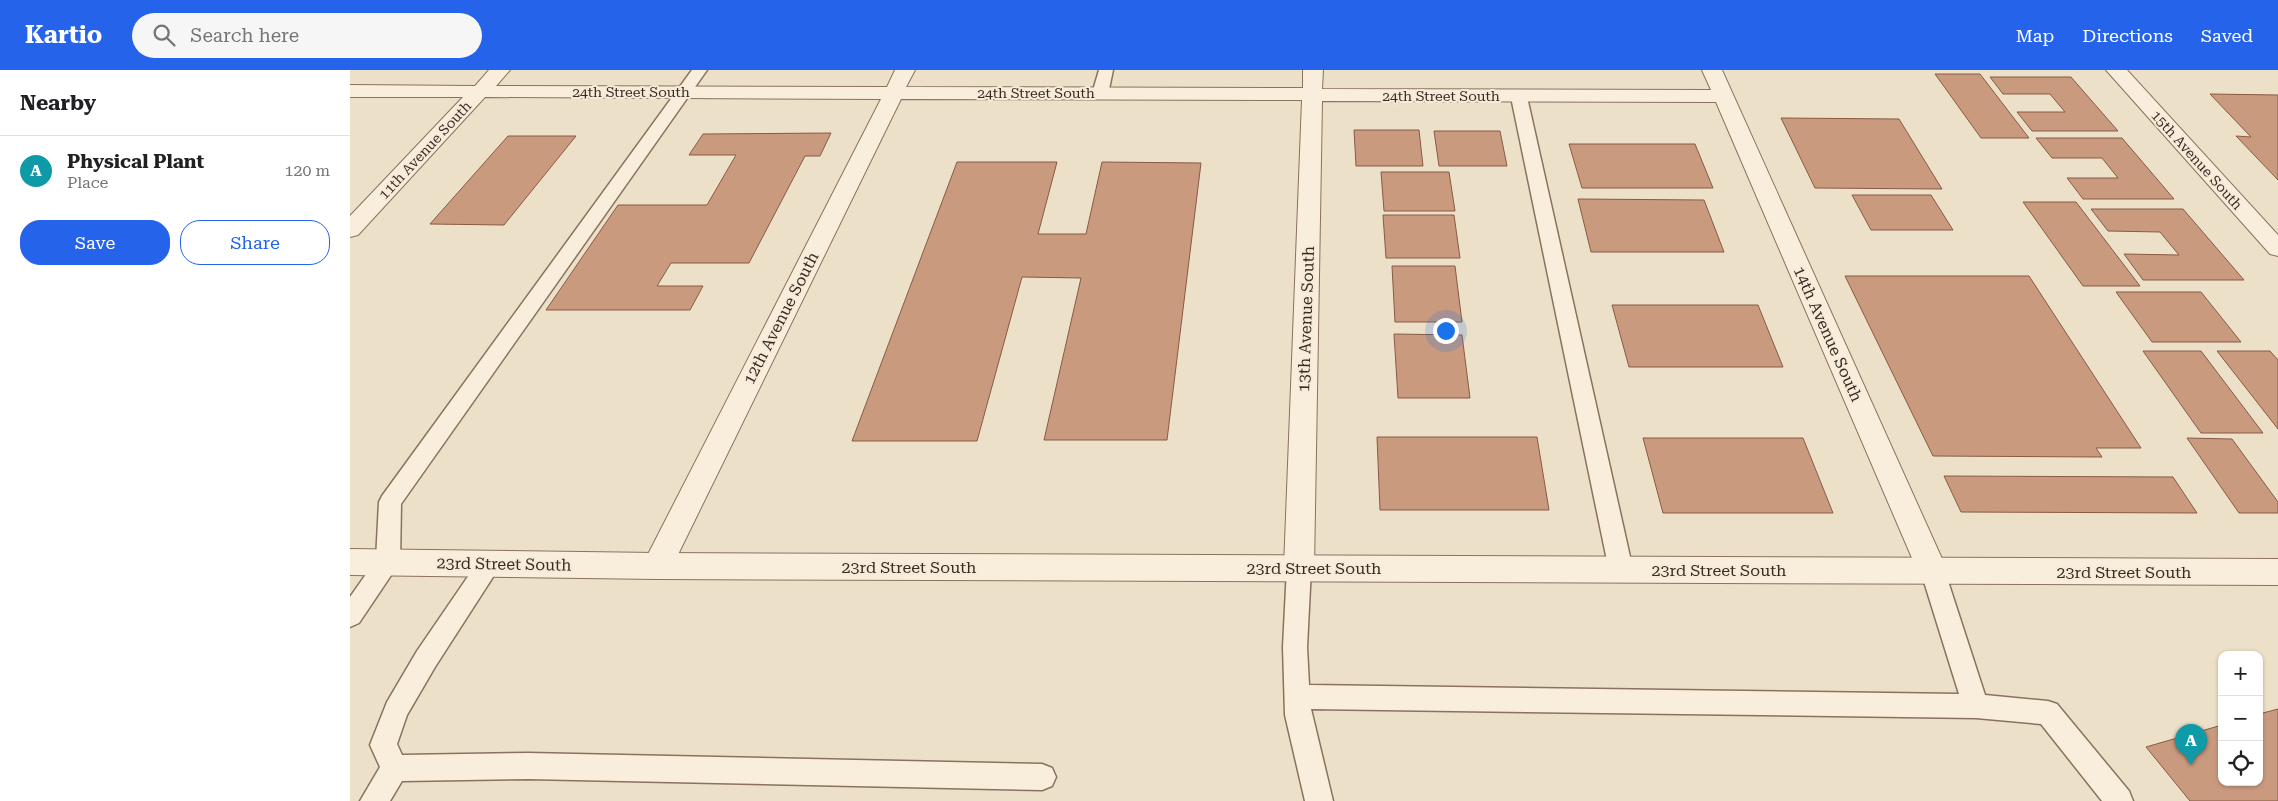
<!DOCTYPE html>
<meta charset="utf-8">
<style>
:root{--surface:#fff;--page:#f6f6f6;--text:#202124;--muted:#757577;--line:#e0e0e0;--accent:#2563eb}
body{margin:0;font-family:"Roboto Serif",serif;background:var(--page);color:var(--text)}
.controls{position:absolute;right:15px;bottom:15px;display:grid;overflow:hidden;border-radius:10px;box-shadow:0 1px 4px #0004}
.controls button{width:45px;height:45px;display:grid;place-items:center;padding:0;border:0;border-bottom:1px solid var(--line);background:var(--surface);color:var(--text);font:25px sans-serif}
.you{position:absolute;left:1095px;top:260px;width:18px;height:18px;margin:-12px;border:4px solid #fff;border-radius:50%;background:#1a73e8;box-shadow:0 0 0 8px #1a73e833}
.badge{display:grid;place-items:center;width:32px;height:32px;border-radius:50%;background:var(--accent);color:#fff;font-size:16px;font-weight:700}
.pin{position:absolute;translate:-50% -41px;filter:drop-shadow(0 1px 2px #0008)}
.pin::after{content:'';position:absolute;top:26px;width:18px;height:15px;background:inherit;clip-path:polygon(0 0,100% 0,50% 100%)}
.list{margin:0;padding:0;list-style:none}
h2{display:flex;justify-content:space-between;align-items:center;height:65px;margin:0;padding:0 20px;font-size:21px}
h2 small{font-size:16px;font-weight:400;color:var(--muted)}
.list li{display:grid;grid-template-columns:32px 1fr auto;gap:15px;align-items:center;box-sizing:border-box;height:70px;padding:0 20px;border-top:1px solid var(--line)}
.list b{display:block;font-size:19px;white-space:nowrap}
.list p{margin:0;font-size:16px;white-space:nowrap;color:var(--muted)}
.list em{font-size:16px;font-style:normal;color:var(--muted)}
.actions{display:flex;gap:10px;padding:15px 20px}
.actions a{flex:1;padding:11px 0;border:1px solid var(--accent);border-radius:20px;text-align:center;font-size:18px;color:var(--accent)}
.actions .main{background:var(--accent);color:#fff}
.icon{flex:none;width:28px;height:28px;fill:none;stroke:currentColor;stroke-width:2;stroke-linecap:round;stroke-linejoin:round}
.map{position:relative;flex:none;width:1928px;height:731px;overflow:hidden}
header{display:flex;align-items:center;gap:30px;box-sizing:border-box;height:70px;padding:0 25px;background:var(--accent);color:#fff}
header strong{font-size:24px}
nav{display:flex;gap:28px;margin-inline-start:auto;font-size:18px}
.search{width:350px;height:45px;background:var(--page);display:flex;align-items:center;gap:12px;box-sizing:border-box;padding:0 18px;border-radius:28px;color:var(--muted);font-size:19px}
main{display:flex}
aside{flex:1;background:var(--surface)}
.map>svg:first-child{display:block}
.building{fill:#ca9a7f;stroke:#875b44}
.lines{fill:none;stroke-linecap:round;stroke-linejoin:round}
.service-casing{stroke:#89725e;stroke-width:3}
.minor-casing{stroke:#89725e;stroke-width:2}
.tertiary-casing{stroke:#89725e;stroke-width:2}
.service{fill:#f8eedb;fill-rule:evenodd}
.minor{fill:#f8eedb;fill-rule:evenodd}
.tertiary{fill:#f8eedb;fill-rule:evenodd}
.labels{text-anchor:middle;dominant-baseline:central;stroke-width:4;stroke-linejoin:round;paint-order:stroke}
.far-street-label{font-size:14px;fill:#3a2b21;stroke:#f5ebd8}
.street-label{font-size:16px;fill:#3a2b21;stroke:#f5ebd8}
</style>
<header>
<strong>Kartio</strong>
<div class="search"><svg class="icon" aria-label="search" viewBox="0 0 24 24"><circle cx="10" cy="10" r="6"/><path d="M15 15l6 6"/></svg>Search here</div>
<nav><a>Map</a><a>Directions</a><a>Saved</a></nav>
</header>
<main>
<aside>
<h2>Nearby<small></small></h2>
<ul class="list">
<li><span class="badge" style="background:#0f9aa8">A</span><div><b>Physical Plant</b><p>Place</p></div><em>120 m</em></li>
</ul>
<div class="actions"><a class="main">Save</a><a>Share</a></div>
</aside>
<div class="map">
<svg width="1928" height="731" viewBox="0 0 1928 731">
<rect width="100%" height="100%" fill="#ede0c8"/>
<!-- building -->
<g class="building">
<path d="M1585 4H1630L1679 68H1631Z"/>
<path d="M1640 7H1721L1768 61H1682L1667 42H1715L1700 24H1653Z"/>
<path d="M1860 24 1928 25V110L1886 66 1901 67Z"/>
<path d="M1431 48 1549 49 1592 119 1465 118Z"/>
<path d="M1004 60H1069L1073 96H1006Z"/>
<path d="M1084 61H1150L1157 96H1089Z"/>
<path d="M481 63 470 86H455L399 193H321L307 216H353L340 240H196L268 135H357L386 85H339L353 64Z"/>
<path d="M158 66H226L154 155 80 154Z"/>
<path d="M1686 68H1772L1824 129H1733L1717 108H1768L1752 88H1702Z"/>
<path d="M1219 74H1345L1363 118H1232Z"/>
<path d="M607 92H707L688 164H736L752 92 851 93 817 370H694L731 208 672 207 627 371H502Z"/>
<path d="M1031 102H1099L1105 141H1034Z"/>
<path d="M1502 125H1581L1603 160H1521Z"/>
<path d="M1228 129 1354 130 1374 182H1241Z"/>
<path d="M1673 132H1726L1790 216H1733Z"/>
<path d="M1741 139H1833L1894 210H1793L1774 184 1829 185 1810 162 1758 161Z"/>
<path d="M1033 145H1104L1110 188H1036Z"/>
<path d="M1042 196H1105L1112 252H1045Z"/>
<path d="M1495 206H1679L1791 378H1746L1752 387 1583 386Z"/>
<path d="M1766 222H1851L1891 272H1802Z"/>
<path d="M1262 235H1408L1433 297H1279Z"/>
<path d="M1044 264 1112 265 1120 328H1048Z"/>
<path d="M1793 281H1851L1913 363H1851Z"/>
<path d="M1867 281H1920L1928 290V359Z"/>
<path d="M1027 367H1187L1199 440H1030Z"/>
<path d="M1293 368H1453L1483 443H1313Z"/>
<path d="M1837 368 1882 369 1928 432V443H1889Z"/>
<path d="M1594 406 1823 407 1847 443 1611 442Z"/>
<path d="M1928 639V731H1840L1796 677 1872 655V712H1909V644Z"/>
</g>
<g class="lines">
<defs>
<g id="service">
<path d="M342 0H357L51 434 50 492 9 553 0 557V527L26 490 29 432 32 426Z"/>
<path d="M749 0H763L758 24 755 27H745L742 24Z"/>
<path d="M1169 22 1174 24 1177 27 1283 500 1279 507 1271 510 1263 507 1259 500 1161 27 1164 24Z"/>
<path d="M140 483 148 486 152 493 85 597 57 645 47 674 52 685 178 683 692 694 702 698 706 707 702 716 692 720 178 709 52 711 40 731H10L30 697 20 675 37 632 67 581 132 486Z"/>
<path d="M949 488 957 491 961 498 957 577 959 615 1609 624 1571 502 1575 495 1583 492 1591 495 1595 502 1635 625 1698 631 1707 634 1779 721 1783 731H1752L1691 654 1626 648 961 639 983 731H955L935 645 933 577 937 498 941 491Z"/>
</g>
<g id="minor">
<path d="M139 0H160L146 16 537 17 545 0H565L556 17 953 18V0H973L972 19 1361 20 1352 0H1372L1598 502 1594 511 1583 515 1572 511 1568 502 1366 32 972 31 964 498 960 507 949 511 938 507 934 498 952 30 551 29 318 505 307 509 296 505 292 496 531 29 135 27 8 165 0 167V146L113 27H0V15L125 16Z"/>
<path d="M1756 0H1777L1928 165V186L1920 184Z"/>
</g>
<path id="tertiary" d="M0 479 307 483 1928 489V515L307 509 0 505Z"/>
</defs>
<!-- service casing -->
<use href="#service" class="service-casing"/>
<!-- minor casing -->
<use href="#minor" class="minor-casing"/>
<!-- tertiary casing -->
<use href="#tertiary" class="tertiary-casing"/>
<!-- service -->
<use href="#service" class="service"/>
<!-- minor -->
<use href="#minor" class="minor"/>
<!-- tertiary -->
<use href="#tertiary" class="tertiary"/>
</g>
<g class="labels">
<!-- far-street labels -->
<g class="far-street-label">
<text x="281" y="22">24th Street South</text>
<text x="686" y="23">24th Street South</text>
<text x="1091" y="26">24th Street South</text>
<text transform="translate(75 80) rotate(-47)">11th Avenue South</text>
<text transform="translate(1847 90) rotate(48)">15th Avenue South</text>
</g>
<!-- street labels -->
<g class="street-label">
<text transform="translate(431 248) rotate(-63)">12th Avenue South</text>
<text transform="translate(956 249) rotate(-88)">13th Avenue South</text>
<text transform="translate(1478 264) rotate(66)">14th Avenue South</text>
<text transform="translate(154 494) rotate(1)">23rd Street South</text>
<text x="559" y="497">23rd Street South</text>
<text x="964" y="498">23rd Street South</text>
<text x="1369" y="500">23rd Street South</text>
<text x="1774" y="502">23rd Street South</text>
</g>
</g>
</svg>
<div class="controls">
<button>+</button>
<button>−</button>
<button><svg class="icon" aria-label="locate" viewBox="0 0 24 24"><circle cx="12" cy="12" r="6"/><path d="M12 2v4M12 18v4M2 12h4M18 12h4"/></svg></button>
</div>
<div class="you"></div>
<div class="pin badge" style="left:1841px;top:695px;background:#0f9aa8">A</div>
</div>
</main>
